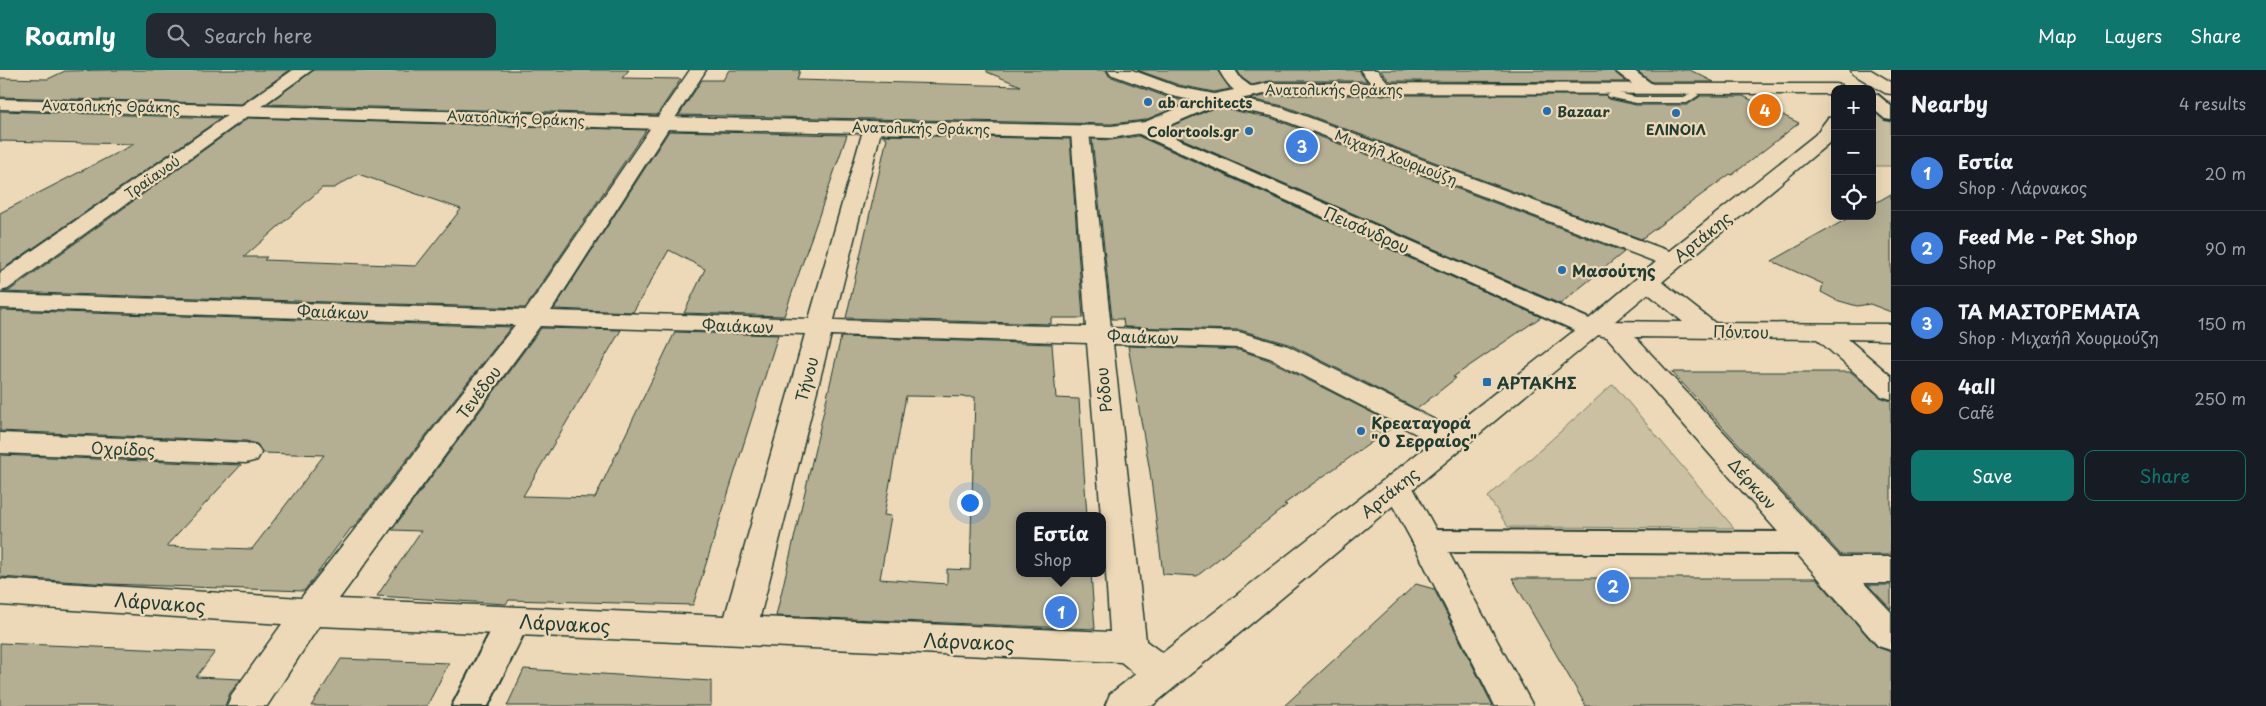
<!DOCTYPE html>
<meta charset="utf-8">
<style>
:root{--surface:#171b24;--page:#242831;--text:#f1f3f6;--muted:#9ea1a6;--line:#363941;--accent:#0f766e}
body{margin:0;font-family:"Playpen Sans",sans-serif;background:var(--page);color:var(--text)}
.controls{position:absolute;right:15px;top:15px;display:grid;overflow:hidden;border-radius:10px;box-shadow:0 5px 20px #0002}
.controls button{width:45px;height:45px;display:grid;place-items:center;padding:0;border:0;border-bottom:1px solid var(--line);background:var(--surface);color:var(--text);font:25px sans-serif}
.you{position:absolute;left:969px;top:432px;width:18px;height:18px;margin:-12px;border:4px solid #fff;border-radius:50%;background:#1a73e8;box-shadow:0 0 0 8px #1a73e833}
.badge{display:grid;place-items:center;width:32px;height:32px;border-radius:50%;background:var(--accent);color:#fff;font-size:16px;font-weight:700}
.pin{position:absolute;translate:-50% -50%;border:2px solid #fff;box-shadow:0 1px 5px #0006}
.popup{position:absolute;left:1016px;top:442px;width:90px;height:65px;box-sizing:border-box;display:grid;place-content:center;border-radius:10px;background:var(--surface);filter:drop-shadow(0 1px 4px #0005);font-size:16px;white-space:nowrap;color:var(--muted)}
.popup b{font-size:19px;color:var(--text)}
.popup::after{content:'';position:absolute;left:50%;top:100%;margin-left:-10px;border:10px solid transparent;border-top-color:var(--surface)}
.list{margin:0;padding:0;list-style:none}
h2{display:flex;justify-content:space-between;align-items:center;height:65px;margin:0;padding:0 20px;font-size:21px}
h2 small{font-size:16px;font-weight:400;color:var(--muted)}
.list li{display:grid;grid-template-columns:32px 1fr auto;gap:15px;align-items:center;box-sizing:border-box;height:75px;padding:0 20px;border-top:1px solid var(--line)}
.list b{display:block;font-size:19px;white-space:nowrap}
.list p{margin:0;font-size:16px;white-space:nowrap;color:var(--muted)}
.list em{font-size:16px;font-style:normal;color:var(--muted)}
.actions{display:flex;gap:10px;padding:15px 20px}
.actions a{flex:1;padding:11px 0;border:1px solid var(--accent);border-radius:10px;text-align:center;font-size:18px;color:var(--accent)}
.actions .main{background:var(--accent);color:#fff}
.icon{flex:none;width:28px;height:28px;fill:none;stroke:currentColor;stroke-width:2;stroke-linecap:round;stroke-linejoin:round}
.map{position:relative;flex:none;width:1891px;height:636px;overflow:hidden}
header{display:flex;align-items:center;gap:30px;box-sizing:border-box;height:70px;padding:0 25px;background:var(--accent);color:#fff}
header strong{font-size:24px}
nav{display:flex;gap:28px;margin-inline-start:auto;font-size:18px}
.search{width:350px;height:45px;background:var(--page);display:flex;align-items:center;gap:12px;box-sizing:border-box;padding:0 18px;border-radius:10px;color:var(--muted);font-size:19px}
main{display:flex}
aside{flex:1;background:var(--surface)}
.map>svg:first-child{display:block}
.green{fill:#cbc0a2;stroke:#757e6b}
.building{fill:#b4ae93;stroke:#1f3d34;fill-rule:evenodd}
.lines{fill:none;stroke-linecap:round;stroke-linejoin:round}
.service-casing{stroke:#1f3d34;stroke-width:3}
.pedestrian-casing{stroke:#1f3d34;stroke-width:4}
.minor-casing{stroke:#1f3d34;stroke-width:3}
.tertiary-casing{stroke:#1f3d34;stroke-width:3}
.service{fill:#edd9b7;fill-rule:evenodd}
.pedestrian{fill:#edd9b7;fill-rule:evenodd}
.minor{fill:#edd9b7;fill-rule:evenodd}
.tertiary{fill:#edd9b7;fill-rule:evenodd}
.poi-dot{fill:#1f6fb2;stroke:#edd9b7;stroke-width:2}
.labels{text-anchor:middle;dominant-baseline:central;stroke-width:4.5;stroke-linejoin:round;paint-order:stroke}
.far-street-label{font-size:14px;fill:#1f3d34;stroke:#edd9b7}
.far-poi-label{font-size:14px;font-weight:bold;fill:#1f3d34;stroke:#edd9b7;text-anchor:start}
.street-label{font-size:16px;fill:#1f3d34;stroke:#edd9b7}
.poi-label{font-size:16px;font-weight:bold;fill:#1f3d34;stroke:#edd9b7;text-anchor:start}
.near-street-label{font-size:19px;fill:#1f3d34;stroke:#edd9b7}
</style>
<header>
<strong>Roamly</strong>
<div class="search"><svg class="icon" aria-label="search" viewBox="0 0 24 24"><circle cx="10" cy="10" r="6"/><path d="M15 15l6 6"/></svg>Search here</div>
<nav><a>Map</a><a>Layers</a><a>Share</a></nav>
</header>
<main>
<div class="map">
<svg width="1891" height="636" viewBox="0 0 1891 636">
<rect width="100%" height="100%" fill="#edd9b7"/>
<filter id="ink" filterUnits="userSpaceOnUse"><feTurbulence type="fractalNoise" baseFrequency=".02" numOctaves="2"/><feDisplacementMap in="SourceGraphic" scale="10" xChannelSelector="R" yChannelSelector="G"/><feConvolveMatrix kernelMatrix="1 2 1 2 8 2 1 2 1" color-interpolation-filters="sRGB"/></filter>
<g filter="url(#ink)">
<!-- green -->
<g class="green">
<rect x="1872" y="31" width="19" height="65"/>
<path d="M1613 314 1734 458 1508 457 1488 427Z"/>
</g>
<!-- building -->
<g class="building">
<path d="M111 0H290L241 34 0 27V8L48 9 65 1Z"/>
<path d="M314 0H629L622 8 681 9 657 45 267 34Z"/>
<path d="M729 0H800L797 10 1021 16 987 2V0H1106L1109 6 1167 27 1189 32 1145 50 1111 54 679 45 702 10H723Z"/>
<path d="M1137 0H1217L1230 19 1214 22 1179 15Z"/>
<path d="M1237 0H1358L1367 11H1269L1252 15 1242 8Z"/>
<path d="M1380 0H1612L1626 12 1390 11Z"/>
<path d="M1636 0H1690L1714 12H1652Z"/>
<path d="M1269 25H1605L1609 29 1636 35H1687L1701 26H1743L1799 53 1732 105 1730 104 1641 169 1284 36 1249 29Z"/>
<path d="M1216 37 1271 48 1624 182 1560 234 1162 60Z"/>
<path d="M0 41 221 48 0 201V143L134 74 0 71Z"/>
<path d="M248 48 646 60 525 238 3 222 9 221ZM358 104 461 139 416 196 264 190 267 187H244L322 118H334Z"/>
<path d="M669 61 847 65 784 246 684 243 705 199 669 180 633 242 554 239Z"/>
<path d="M882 65 1070 69 1083 248H1051V254L846 248 887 68Z"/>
<path d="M1138 66 1541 247 1453 307 1456 308 1417 339 1289 274 1240 260 1124 257 1123 249H1112L1092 69 1111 70Z"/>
<path d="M1891 124V242L1870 234 1857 236 1836 230 1821 222 1823 214 1772 191 1852 146H1872V135Z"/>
<path d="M0 240 511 257 353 458H351L304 521 109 514 0 507V385L241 395 166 476 252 479 324 385 263 383 257 374 246 371 0 361Z"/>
<path d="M541 258 621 260 523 426 595 428 675 262 778 265 693 535 509 530 506 534 377 526 421 461 392 460Z"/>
<path d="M841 267 1052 274 1056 328 1079 329 1087 446H1020V503H1091L1095 559 776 546ZM906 326 975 327 970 500 947 499V514L880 509 891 446 884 445Z"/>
<path d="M1128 276 1239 280 1269 290 1396 355 1284 434 1287 435 1197 506 1163 504 1150 402Z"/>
<path d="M1672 302H1851L1880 327 1891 331V485H1841Z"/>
<path d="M1512 508H1816L1877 577 1891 582V636H1586Z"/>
<path d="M1416 514 1434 519 1493 636H1284Z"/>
<path d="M1868 515H1891V539Z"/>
<path d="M0 573 215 582 196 607 241 609 230 623 225 636H0Z"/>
<path d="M341 589 449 593 427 636H311Z"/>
<path d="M524 599 711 611V636H507Z"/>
</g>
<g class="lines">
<defs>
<path id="service" d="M1613 22 1636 27H1684L1693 22 1699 25 1687 33H1636L1609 27 1607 25Z"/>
<g id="pedestrian">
<path d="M1872 24 1878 25 1891 36V50L1885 49 1872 38Z"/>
<path d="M1143 54 1601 254 1604 259 1601 264 1592 266 1583 264 1137 63 1134 59 1137 55Z"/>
<path d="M1428 460 1807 462 1818 465 1823 473 1818 481 1807 484 1428 482 1417 479 1412 471 1417 463Z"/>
<path d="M513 538 525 541 530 551 488 636H452L501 541Z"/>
</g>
<g id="minor">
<path d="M293 0H312L8 219 0 221V203Z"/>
<path d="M690 0H706L551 241 809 249 864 57 866 53 873 51 880 53 882 57 834 250 1086 257 1071 62 1073 58 1080 56 1087 58 1089 62 1111 258 1239 262 1288 276 1463 364 1468 371 1463 378 1453 381 1443 378 1270 288 1239 278 1113 274 1146 571 1176 593 1182 604 1176 615C1151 624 1140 607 1121 592L319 556 267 636H227L232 624 282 554 0 535V509L301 528 515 255 0 238V224L526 240ZM540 256 805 264 725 546 339 529ZM831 265 1087 273 1101 446H1102L1110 562 760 547Z"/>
<path d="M1219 0H1235L1241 9 1257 21 1254 25C1237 29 1226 13 1219 0Z"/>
<path d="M1360 0H1377L1394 19 1391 23H1379Z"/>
<path d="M1614 0H1633L1659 19 1656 23H1644Z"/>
<path d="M1648 205 1656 207 1715 253 1891 254V270L1848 269 1891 306V329L1881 326 1817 269 1635 267 1840 487H1891V513H1864L1891 542V580L1878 576 1607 267 1594 264 1590 259 1594 254 1603 251 1683 252 1640 217 1636 212 1640 207Z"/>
<path d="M0 363 246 373 257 376 261 383 257 390 246 393 0 383Z"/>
<path d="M1397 405 1408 408 1412 416 1533 636H1495L1412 471 1382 416 1386 408Z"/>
</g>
<g id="tertiary">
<path d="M1108 0H1132L1178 17 1214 24 1269 13 1835 14 1841 15 1843 19H1835V24L1269 23 1240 29 1283 38 1669 181 1815 65 1828 48 1835 47V65L1829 73 1152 636H1105L1110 624 1583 254 1656 192 1272 46 1216 35 1156 61 1111 68 663 59 0 39V29L663 47 1111 56 1145 52 1195 31 1168 25 1110 4Z"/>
<path d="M1851 0H1871L1891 12V24L1885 23 1853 4Z"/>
</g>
</defs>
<!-- service casing -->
<use href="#service" class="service-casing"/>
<!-- pedestrian casing -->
<use href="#pedestrian" class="pedestrian-casing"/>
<!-- minor casing -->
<use href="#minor" class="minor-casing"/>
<!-- tertiary casing -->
<use href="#tertiary" class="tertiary-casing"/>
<!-- service -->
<use href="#service" class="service"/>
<!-- pedestrian -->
<use href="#pedestrian" class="pedestrian"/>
<!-- minor -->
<use href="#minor" class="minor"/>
<!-- tertiary -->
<use href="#tertiary" class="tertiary"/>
</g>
</g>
<!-- markers -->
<g class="poi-dot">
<circle cx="1148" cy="32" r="5"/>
<circle cx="1547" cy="41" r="5"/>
<circle cx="1676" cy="43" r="5"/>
<circle cx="1249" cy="61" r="5"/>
<circle cx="1562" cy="200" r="5"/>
<rect x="1482" y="307" width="10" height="10" rx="2.5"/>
<circle cx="1361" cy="361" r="5"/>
</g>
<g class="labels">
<!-- far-street labels -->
<g class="far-street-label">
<text x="1334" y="19">Ανατολικής Θράκης</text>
<text transform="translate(111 36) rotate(1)">Ανατολικής Θράκης</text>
<text transform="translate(516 48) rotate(2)">Ανατολικής Θράκης</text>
<text transform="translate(921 58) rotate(1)">Ανατολικής Θράκης</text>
<text transform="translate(1396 87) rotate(21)">Μιχαήλ Χουρμούζη</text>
<text transform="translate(152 107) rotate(-35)">Τραϊανού</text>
</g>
<!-- far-poi labels -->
<g class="far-poi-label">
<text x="1158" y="32">ab architects</text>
<text x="1557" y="41">Bazaar</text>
<text x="1676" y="59" text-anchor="middle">ΕΛΙΝΟΙΛ</text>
<text x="1239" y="61" text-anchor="end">Colortools.gr</text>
</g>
<!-- street labels -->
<g class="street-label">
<text transform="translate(1367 159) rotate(24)">Πεισάνδρου</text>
<text transform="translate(1702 166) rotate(-39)">Αρτάκης</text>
<text transform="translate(333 241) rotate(2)">Φαιάκων</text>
<text transform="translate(738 255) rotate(2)">Φαιάκων</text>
<text transform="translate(1741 261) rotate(1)">Πόντου</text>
<text transform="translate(1143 266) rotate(2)">Φαιάκων</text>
<text transform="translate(806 309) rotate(-75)">Τήνου</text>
<text transform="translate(1103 320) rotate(-96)">Ρόδου</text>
<text transform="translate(478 322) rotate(-53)">Τενέδου</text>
<text transform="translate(123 378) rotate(2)">Οχρίδος</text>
<text transform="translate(1753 413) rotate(48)">Δέρκων</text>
<text transform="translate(1389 422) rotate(-39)">Αρτάκης</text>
</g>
<!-- poi labels -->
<g class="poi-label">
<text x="1572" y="200">Μασούτης</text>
<text x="1497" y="312">ΑΡΤΑΚΗΣ</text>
<text x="1371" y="352">Κρεαταγορά<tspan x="1371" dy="18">"Ο Σερραίος"</tspan></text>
</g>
<!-- near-street labels -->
<g class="near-street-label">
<text transform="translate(160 532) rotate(4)">Λάρνακος</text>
<text transform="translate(565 553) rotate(3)">Λάρνακος</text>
<text transform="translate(969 571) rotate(2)">Λάρνακος</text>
</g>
</g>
</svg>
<div class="controls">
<button>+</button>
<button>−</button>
<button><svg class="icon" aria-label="locate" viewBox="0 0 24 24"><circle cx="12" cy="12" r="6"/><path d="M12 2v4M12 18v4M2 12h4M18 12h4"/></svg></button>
</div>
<div class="you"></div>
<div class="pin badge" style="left:1061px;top:542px;background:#3f7fe0">1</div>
<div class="popup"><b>Εστία</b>Shop</div>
<div class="pin badge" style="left:1613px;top:516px;background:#3f7fe0">2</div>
<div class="pin badge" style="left:1302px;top:76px;background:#3f7fe0">3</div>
<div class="pin badge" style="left:1765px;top:40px;background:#e8710a">4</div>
</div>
<aside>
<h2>Nearby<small>4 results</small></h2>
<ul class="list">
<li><span class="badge" style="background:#3f7fe0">1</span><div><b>Εστία</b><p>Shop · Λάρνακος</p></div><em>20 m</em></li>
<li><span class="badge" style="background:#3f7fe0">2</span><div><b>Feed Me - Pet Shop</b><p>Shop</p></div><em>90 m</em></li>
<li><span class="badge" style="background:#3f7fe0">3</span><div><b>ΤΑ ΜΑΣΤΟΡΕΜΑΤΑ</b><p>Shop · Μιχαήλ Χουρμούζη</p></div><em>150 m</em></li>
<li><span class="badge" style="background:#e8710a">4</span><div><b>4all</b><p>Café</p></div><em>250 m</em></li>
</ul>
<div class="actions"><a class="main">Save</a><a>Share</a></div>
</aside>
</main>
